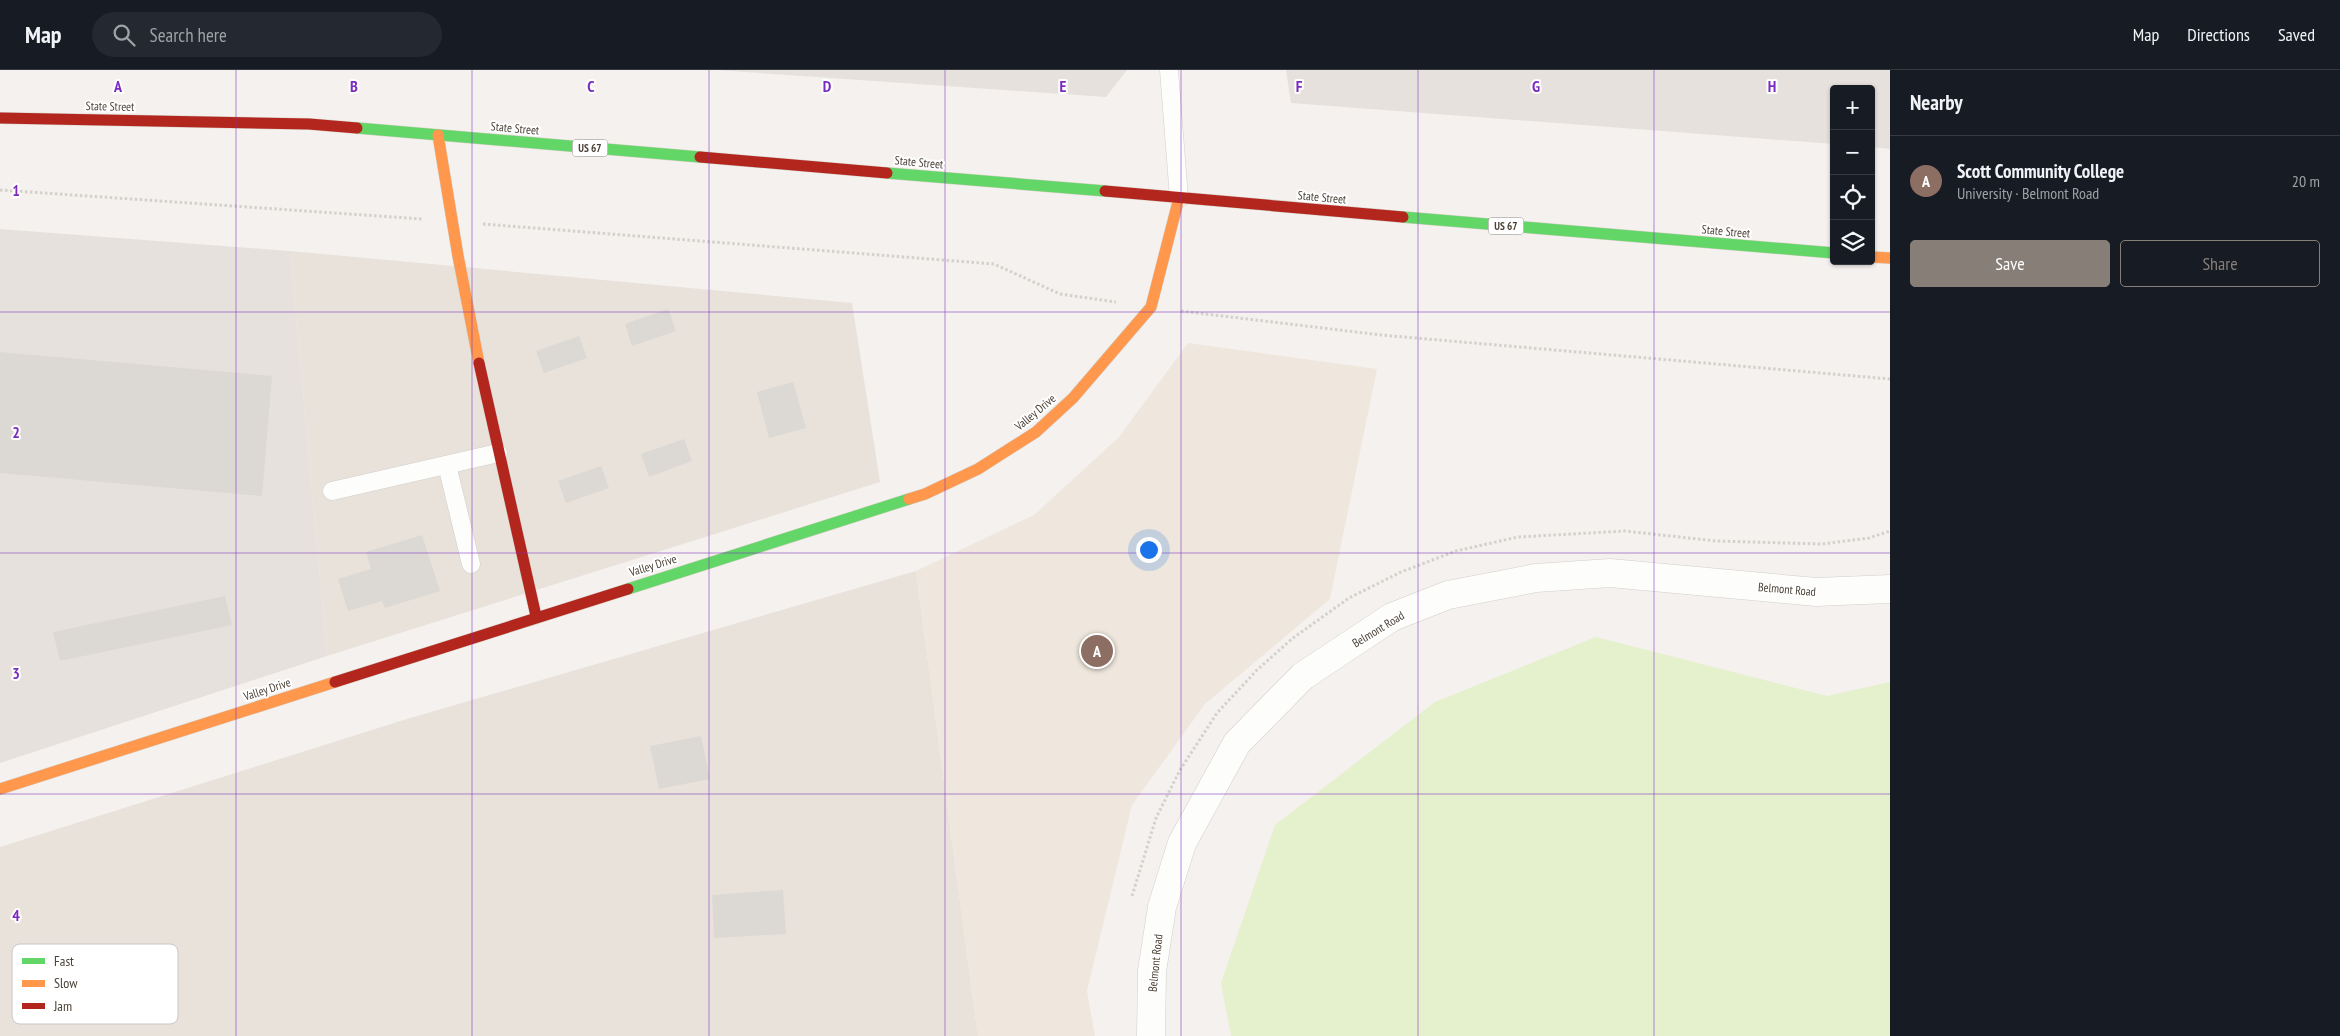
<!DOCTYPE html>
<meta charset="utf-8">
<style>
:root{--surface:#171b24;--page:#242831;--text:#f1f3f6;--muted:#9ea1a6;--line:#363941;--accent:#877f77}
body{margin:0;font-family:"PT Sans Narrow",sans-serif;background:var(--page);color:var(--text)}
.controls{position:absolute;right:15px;top:15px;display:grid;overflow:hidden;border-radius:5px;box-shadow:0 1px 4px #0004}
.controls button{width:45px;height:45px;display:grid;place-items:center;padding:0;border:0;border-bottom:1px solid var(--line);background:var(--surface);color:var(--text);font:25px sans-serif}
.you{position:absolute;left:1148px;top:479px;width:18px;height:18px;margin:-12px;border:4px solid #fff;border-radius:50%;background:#1a73e8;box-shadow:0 0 0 8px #1a73e833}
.badge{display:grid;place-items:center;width:32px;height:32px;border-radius:50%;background:var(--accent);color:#fff;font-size:16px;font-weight:700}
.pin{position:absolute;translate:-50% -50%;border:2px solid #fff;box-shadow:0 1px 5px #0006}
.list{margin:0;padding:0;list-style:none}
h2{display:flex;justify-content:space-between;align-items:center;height:65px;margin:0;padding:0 20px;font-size:21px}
h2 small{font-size:16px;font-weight:400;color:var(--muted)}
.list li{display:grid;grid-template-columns:32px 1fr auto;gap:15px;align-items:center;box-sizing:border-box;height:90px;padding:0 20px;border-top:1px solid var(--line)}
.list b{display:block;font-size:19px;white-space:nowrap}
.list p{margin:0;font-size:16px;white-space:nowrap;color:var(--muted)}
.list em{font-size:16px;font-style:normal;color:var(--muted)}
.actions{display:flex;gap:10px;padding:15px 20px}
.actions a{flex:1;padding:11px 0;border:1px solid var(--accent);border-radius:5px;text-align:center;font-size:18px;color:var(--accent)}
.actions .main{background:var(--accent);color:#fff}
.icon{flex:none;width:28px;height:28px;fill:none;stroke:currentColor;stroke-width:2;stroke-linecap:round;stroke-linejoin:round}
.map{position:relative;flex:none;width:1890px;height:966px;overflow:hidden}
header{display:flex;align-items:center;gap:30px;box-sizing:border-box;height:70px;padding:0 25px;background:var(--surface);border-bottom:1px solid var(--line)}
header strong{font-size:24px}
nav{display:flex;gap:28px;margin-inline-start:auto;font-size:18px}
.search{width:350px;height:45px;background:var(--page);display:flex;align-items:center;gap:12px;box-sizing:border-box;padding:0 18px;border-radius:28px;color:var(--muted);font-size:19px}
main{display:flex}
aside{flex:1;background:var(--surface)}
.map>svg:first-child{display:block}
.residential{fill:#e8e2db}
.industrial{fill:#e7e1dd}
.education{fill:#efe7dd}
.green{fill:#e5f0cc}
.building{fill:#dcd8d4}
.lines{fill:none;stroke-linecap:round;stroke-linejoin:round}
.lane-casing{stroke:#d2cfcb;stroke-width:19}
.street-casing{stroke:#d2cfcb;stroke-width:29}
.fast-casing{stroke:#d5cfc5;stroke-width:12}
.slow-casing{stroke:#d5cfc5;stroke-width:12}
.jam-casing{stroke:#d5cfc5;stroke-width:12}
.path{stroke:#d4d1cc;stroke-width:3;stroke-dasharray:2.5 2.5;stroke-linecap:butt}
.lane{stroke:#fdfdfc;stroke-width:18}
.street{stroke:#fdfdfc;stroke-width:28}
.fast{stroke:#63d668;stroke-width:11}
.slow{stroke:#ff974d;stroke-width:11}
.jam{stroke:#b3261e;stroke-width:11}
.grid{fill:none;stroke:#7b2cbf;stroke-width:1;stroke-opacity:0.55}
.labels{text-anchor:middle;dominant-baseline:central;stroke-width:4;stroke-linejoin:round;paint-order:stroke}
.shield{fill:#fff;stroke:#827b73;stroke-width:1}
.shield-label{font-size:11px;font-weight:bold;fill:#4c4237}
.street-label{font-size:12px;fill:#4c4237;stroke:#fff}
.key{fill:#fff;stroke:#c9c6c3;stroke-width:1}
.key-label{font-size:14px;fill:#4c4237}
.grid-label{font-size:16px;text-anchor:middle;font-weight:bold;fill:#7b2cbf;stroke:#fff;stroke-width:4;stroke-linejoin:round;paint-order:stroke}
</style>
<header>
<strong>Map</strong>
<div class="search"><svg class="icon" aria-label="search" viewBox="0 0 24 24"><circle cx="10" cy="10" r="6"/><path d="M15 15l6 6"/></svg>Search here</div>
<nav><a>Map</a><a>Directions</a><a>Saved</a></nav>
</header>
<main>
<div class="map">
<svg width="1890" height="966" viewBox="0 0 1890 966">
<rect width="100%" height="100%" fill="#f4f1ee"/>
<!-- residential -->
<g class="residential">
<path d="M290 181 852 233 880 412 327 586Z"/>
<path d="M916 501 978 966H0V777L407 649Z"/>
</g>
<!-- industrial -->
<g class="industrial">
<path d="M716 0H1127L1106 27Z"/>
<path d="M1286 0H1890V79L1871 77V19H1834V74L1291 33Z"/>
<path d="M0 159 290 181 327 586 0 693Z"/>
</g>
<!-- education -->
<path class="education" d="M1188 273 1377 299 1330 529 1205 634 1132 735 1087 921 1095 966H978L916 501 1034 445 1119 367Z"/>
<!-- green -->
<path class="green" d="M1596 567 1827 626 1890 612V966H1231L1221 913 1275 755 1435 632Z"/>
<!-- building -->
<g class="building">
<path d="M668 239 676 261 632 276 625 254Z"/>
<path d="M579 266 587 288 544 303 536 281Z"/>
<path d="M0 282 272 306 262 426 0 403Z"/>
<path d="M793 312 806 358 769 368 757 322Z"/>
<path d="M684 369 692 391 649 407 641 384Z"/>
<path d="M601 396 609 418 566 433 558 411Z"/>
<path d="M422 465 440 521 385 538 382 531 348 541 338 509 371 499 366 482Z"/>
<path d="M225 526 232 555 60 591 53 562Z"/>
<path d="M701 666 710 709 659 719 650 676Z"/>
<path d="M783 820 786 864 714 868 712 825Z"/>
</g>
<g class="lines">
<defs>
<g id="lane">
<path d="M1169 0 1179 128"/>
<path d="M447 395 471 494"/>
<path d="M332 421 498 383"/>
</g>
<path id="street" d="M1151 966 1152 901 1162 837 1182 773 1237 673 1303 606 1392 547 1448 525 1536 508 1610 503 1816 522 1890 519"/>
<g id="fast">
<path d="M357 58 700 87"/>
<path d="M887 103 1105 121"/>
<path d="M1403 147 1834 183"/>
<path d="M628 519 909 429"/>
</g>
<g id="slow">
<path d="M438 65 458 186 479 293"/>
<path d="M1871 187 1890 188"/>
<path d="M909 429 925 424 978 399 1036 362 1073 328 1151 237 1179 128"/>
<path d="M0 719 335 612"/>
</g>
<g id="jam">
<path d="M0 48 309 54 357 58"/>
<path d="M700 87 887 103"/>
<path d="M1105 121 1403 147"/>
<path d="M479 293 536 546"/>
<path d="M335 612 628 519"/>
</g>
</defs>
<!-- lane casing -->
<use href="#lane" class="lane-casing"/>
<!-- street casing -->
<use href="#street" class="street-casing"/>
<!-- fast casing -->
<use href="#fast" class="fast-casing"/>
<!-- slow casing -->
<use href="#slow" class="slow-casing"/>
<!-- jam casing -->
<use href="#jam" class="jam-casing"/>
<!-- path -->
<g class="path">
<path d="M0 120 422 149"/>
<path d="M483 154 994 194 1060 224 1116 232"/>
<path d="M1181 241 1381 265 1890 309"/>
<path d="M1132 826 1156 748 1180 700 1217 643 1257 600 1293 568 1349 528 1401 502 1456 481 1518 467 1625 461 1716 471 1822 474 1869 468 1890 461"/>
</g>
<!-- lane -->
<use href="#lane" class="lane"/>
<!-- street -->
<use href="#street" class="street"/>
<!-- fast -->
<use href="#fast" class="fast"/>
<!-- slow -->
<use href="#slow" class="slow"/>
<!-- jam -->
<use href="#jam" class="jam"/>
</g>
<!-- grid -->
<path class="grid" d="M236 0V966M472 0V966M709 0V966M945 0V966M1181 0V966M1418 0V966M1654 0V966M0 242H1890M0 483H1890M0 724H1890"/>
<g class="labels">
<!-- shield labels -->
<g class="shield">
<rect x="572.5" y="69.5" width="35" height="17" rx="4"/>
<rect x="1488.5" y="147.5" width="35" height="17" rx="4"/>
</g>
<g class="shield-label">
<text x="590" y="78">US 67</text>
<text x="1506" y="156">US 67</text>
</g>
<!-- street labels -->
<g class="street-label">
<text transform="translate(110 36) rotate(1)">State Street</text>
<text transform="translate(515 58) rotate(5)">State Street</text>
<text transform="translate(919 92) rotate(5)">State Street</text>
<text transform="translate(1322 127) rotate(5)">State Street</text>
<text transform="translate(1726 161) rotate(5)">State Street</text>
<text transform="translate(1035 342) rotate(-40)">Valley Drive</text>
<text transform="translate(653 495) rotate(-17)">Valley Drive</text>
<text transform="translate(1787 519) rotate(5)">Belmont Road</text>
<text transform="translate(1378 559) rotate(-31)">Belmont Road</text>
<text transform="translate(267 619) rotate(-18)">Valley Drive</text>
<text transform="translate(1155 893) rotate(-84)">Belmont Road</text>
</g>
</g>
<!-- legend -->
<rect x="12" y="874" width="166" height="80" rx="8" class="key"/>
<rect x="22" y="888" width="23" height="6" fill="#63d668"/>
<rect x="22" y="910" width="23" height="7" fill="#ff974d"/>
<rect x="22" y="933" width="23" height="6" fill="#b3261e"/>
<g class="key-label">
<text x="54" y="896">Fast</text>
<text x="54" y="918">Slow</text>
<text x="54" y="941">Jam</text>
</g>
<g class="grid-label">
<text x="118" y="22">A</text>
<text x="354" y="22">B</text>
<text x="591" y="22">C</text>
<text x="827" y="22">D</text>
<text x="1063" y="22">E</text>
<text x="1299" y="22">F</text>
<text x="1536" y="22">G</text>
<text x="1772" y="22">H</text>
<text x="16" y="126">1</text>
<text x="16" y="368">2</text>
<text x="16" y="609">3</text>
<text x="16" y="851">4</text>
</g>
</svg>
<div class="controls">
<button>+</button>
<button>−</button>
<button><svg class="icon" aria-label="locate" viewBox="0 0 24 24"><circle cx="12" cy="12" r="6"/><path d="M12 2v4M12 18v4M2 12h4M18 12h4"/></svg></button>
<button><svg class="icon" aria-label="layers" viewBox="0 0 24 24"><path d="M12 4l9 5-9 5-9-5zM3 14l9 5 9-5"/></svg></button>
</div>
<div class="you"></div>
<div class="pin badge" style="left:1097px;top:581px;background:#8d6e63">A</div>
</div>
<aside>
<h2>Nearby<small></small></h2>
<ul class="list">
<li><span class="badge" style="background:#8d6e63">A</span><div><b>Scott Community College</b><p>University · Belmont Road</p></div><em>20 m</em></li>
</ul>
<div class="actions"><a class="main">Save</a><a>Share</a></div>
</aside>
</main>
